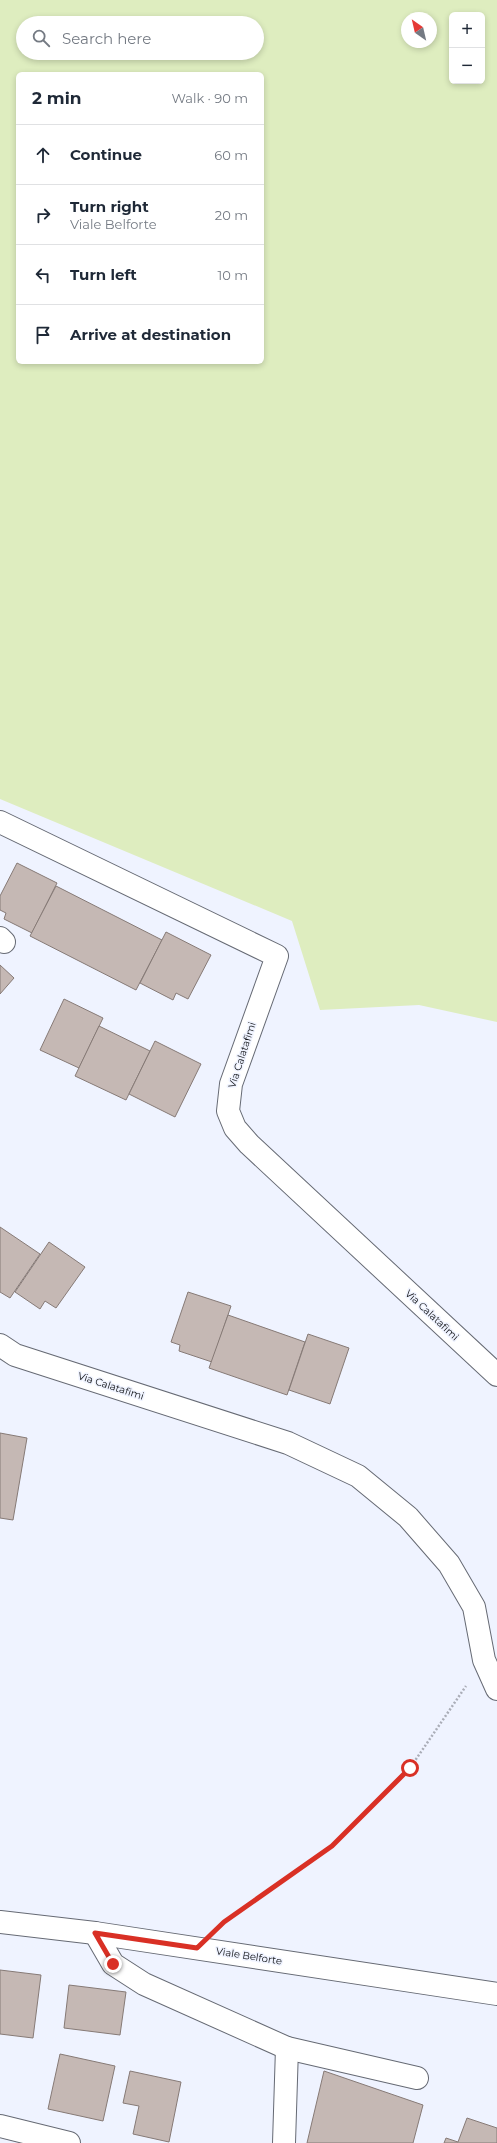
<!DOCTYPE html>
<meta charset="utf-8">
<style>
:root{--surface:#fff;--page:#f6f6f7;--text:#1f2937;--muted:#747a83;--line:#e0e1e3}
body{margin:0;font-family:Montserrat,sans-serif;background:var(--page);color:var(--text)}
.controls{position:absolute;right:12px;top:12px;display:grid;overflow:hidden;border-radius:6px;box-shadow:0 2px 6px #0003}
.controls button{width:36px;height:36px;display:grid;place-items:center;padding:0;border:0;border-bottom:1px solid var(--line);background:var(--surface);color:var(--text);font:20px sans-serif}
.compass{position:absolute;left:401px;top:12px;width:36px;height:36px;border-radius:50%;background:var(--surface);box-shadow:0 2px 6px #0003;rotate:326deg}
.stop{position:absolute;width:12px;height:12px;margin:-9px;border:3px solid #d93025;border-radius:50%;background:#fff}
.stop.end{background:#d93025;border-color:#fff;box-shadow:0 1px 4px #0008}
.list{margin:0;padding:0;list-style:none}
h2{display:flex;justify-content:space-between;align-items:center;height:52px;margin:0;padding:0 16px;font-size:17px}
h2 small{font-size:13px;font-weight:400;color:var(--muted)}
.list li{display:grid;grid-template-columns:26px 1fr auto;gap:12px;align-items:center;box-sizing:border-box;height:60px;padding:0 16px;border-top:1px solid var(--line)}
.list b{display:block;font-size:15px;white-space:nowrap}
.list p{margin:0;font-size:13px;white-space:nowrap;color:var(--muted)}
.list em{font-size:13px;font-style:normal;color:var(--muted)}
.icon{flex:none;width:22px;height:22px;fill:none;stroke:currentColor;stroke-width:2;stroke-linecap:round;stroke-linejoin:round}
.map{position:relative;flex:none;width:497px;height:2143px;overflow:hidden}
.search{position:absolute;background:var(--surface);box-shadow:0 2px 6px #0003;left:16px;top:16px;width:248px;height:44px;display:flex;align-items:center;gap:10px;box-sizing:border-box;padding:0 14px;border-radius:22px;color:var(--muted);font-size:15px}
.panel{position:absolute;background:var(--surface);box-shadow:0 2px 6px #0003;left:16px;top:72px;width:248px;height:292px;border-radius:6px}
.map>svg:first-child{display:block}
.green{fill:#deedbf;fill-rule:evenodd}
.building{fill:#c5b8b4;stroke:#867a76}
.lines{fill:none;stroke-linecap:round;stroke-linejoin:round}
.minor-casing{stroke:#666a74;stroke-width:24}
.major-casing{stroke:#666a74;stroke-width:24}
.path{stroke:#aaadb7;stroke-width:2.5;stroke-dasharray:2 2;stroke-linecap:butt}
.minor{stroke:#fff;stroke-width:22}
.major{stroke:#fff;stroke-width:22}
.route{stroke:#d93025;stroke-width:5}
.labels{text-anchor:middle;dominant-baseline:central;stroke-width:3;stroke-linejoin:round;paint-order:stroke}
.street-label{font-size:10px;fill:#0f1114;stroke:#eff3ff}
</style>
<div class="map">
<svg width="497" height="2143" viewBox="0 0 497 2143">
<rect width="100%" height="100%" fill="#eff3ff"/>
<!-- green -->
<path class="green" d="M0 0H497V1022L419 1005 320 1010 292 921 0 799ZM452 15H482V81H452ZM407 18H431V42H407ZM23 23H257V53H23ZM18 74H262V362H18Z"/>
<!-- building -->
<g class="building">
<path d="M17 863 57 883 32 933 4 919 6 913 0 910V896Z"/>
<path d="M56 886 162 940 136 990 30 936Z"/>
<path d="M166 932 211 955 188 999 176 993 173 1000 140 983Z"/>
<path d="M0 965 14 978 0 994Z"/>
<path d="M64 999 103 1018 79 1068 40 1050Z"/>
<path d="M99 1026 150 1051 126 1100 75 1076Z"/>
<path d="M155 1041 201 1064 175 1117 129 1094Z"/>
<path d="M0 1227 40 1254 10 1298 0 1292Z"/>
<path d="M49 1242 85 1267 56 1308 45 1301 40 1309 15 1292Z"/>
<path d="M188 1292 231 1306 212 1362 179 1351 180 1345 171 1342Z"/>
<path d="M228 1315 305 1342 287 1395 209 1368Z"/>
<path d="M308 1334 349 1348 330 1404 289 1390Z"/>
<path d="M0 1433 27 1438 13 1520 0 1518Z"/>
<path d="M0 1970 41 1975 33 2038 0 2034Z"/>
<path d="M69 1985 126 1992 120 2035 64 2028Z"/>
<path d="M60 2054 115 2066 103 2121 48 2109Z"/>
<path d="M130 2071 181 2082 169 2142 133 2134 139 2106 123 2103Z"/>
<path d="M324 2071 423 2105 413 2143H307Z"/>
<path d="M467 2118 497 2128V2143H444L446 2138 458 2142Z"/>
</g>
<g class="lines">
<defs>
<g id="minor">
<path d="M0 822 277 956 231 1084 228 1111 235 1128 249 1144 497 1375"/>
<path d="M0 938 4 942"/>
<path d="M0 1345 15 1355 288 1443 358 1476 408 1517 449 1564 474 1607 484 1660 497 1689"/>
<path d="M95 1933 113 1964 144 1984 287 2048 417 2078"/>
<path d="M0 2126 69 2143"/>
<path d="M284 2143 287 2048"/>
</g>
<path id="major" d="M0 1922 95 1933 497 1994"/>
</defs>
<!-- minor casing -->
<use href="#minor" class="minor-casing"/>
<!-- major casing -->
<use href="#major" class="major-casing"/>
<!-- path -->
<path class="path" d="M221 1924 332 1846 410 1768 466 1686"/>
<!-- minor -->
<use href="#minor" class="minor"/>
<!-- major -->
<use href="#major" class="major"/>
</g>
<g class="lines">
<!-- route -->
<path class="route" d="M113 1964 95 1933 197 1948 224 1922 332 1846 410 1768"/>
</g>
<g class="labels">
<!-- street labels -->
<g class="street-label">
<text transform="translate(242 1055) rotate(-72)">Via Calatafimi</text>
<text transform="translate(432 1315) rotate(43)">Via Calatafimi</text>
<text transform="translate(111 1386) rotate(18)">Via Calatafimi</text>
<text transform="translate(249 1956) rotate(9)">Viale Belforte</text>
</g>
</g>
</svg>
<div class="controls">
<button>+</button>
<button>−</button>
</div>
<svg class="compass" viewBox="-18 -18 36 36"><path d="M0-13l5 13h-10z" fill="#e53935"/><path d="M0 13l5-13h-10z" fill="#747a83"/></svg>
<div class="stop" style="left:410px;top:1768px"></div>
<div class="stop end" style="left:113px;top:1964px"></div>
<div class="search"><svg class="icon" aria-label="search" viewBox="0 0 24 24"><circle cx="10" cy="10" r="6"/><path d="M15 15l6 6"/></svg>Search here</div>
<section class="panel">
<h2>2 min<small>Walk · 90 m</small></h2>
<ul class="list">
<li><svg class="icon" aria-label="ahead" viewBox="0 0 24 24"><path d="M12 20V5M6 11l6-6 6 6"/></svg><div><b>Continue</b></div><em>60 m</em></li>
<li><svg class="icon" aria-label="right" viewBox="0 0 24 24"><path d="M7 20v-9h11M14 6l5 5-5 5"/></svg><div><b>Turn right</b><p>Viale Belforte</p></div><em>20 m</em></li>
<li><svg class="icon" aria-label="left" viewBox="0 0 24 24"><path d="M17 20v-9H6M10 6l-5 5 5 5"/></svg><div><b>Turn left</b></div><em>10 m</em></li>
<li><svg class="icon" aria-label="arrive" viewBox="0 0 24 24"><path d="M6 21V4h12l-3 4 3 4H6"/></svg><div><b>Arrive at destination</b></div></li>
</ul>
</section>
</div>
